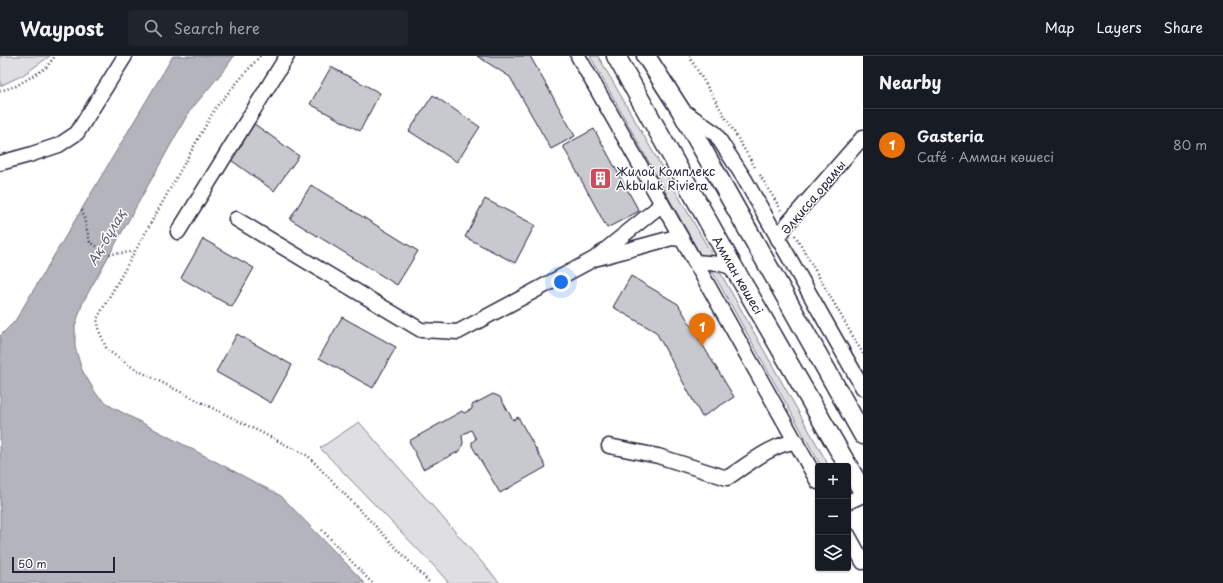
<!DOCTYPE html>
<meta charset="utf-8">
<style>
:root{--surface:#171b24;--page:#20242c;--text:#f1f3f6;--muted:#9ea1a6;--line:#363941;--accent:#1a73e8}
body{margin:0;font-family:"Playpen Sans",sans-serif;background:var(--page);color:var(--text)}
.controls{position:absolute;right:12px;bottom:12px;display:grid;overflow:hidden;border-radius:4px;box-shadow:0 1px 3px #0004}
.controls button{width:36px;height:36px;display:grid;place-items:center;padding:0;border:0;border-bottom:1px solid var(--line);background:var(--surface);color:var(--text);font:20px sans-serif}
.scale{position:absolute;left:12px;bottom:10px;width:103px;box-sizing:border-box;padding-left:4px;border:2px solid #22223b;border-top:0;font-size:11px;line-height:14px;white-space:nowrap;color:#22223b;-webkit-text-stroke:3px #fff;paint-order:stroke}
.you{position:absolute;left:561px;top:226px;width:14px;height:14px;margin:-10px;border:3px solid #fff;border-radius:50%;background:#1a73e8;box-shadow:0 0 0 6px #1a73e833}
.badge{display:grid;place-items:center;width:26px;height:26px;border-radius:50%;background:var(--accent);color:#fff;font-size:13px;font-weight:700}
.pin{position:absolute;translate:-50% -33px;filter:drop-shadow(0 1px 2px #0008)}
.pin::after{content:'';position:absolute;top:21px;width:14px;height:12px;background:inherit;clip-path:polygon(0 0,100% 0,50% 100%)}
.list{margin:0;padding:0;list-style:none}
h2{display:flex;justify-content:space-between;align-items:center;height:52px;margin:0;padding:0 16px;font-size:17px}
h2 small{font-size:13px;font-weight:400;color:var(--muted)}
.list li{display:grid;grid-template-columns:26px 1fr auto;gap:12px;align-items:center;box-sizing:border-box;height:72px;padding:0 16px;border-top:1px solid var(--line)}
.list b{display:block;font-size:15px;white-space:nowrap}
.list p{margin:0;font-size:13px;white-space:nowrap;color:var(--muted)}
.list em{font-size:13px;font-style:normal;color:var(--muted)}
.icon{flex:none;width:22px;height:22px;fill:none;stroke:currentColor;stroke-width:2;stroke-linecap:round;stroke-linejoin:round}
.map{position:relative;flex:none;width:863px;height:527px;overflow:hidden}
header{display:flex;align-items:center;gap:24px;box-sizing:border-box;height:56px;padding:0 20px;background:var(--surface);border-bottom:1px solid var(--line)}
header strong{font-size:19px}
nav{display:flex;gap:22px;margin-inline-start:auto;font-size:14px}
.search{width:280px;height:36px;background:var(--page);display:flex;align-items:center;gap:10px;box-sizing:border-box;padding:0 14px;border-radius:4px;color:var(--muted);font-size:15px}
main{display:flex}
aside{flex:1;background:var(--surface)}
.map>svg:first-child{display:block}
.green{fill:#dfdfe2;stroke:#80808e}
.water{fill:#b4b4bc;stroke:#7a7a88}
.building{fill:#c8c8cf;stroke:#22223b}
.lines{fill:none;stroke-linecap:round;stroke-linejoin:round}
.minor-casing{stroke:#22223b;stroke-width:17}
.major-casing{stroke:#22223b;stroke-width:21}
.path{stroke:#22223b;stroke-width:2.5;stroke-dasharray:1 3;stroke-linecap:butt}
.minor{stroke:#fff;stroke-width:14}
.major{stroke:#fff;stroke-width:18}
.labels{text-anchor:middle;dominant-baseline:central;stroke-width:3;stroke-linejoin:round;paint-order:stroke}
.poi-label{font-size:12px;fill:#22223b;stroke:#fff;text-anchor:start}
.street-label{font-size:12px;fill:#22223b;stroke:#fff}
.water-label{font-size:13px;font-style:italic;fill:#5c5c6f;stroke:#fff}
</style>
<header>
<strong>Waypost</strong>
<div class="search"><svg class="icon" aria-label="search" viewBox="0 0 24 24"><circle cx="10" cy="10" r="6"/><path d="M15 15l6 6"/></svg>Search here</div>
<nav><a>Map</a><a>Layers</a><a>Share</a></nav>
</header>
<main>
<div class="map">
<svg width="863" height="527" viewBox="0 0 863 527">
<rect width="100%" height="100%" fill="#fff"/>
<filter id="ink" filterUnits="userSpaceOnUse"><feTurbulence type="fractalNoise" baseFrequency=".025" numOctaves="2"/><feDisplacementMap in="SourceGraphic" scale="8" xChannelSelector="R" yChannelSelector="G"/><feConvolveMatrix kernelMatrix="1 2 1 2 8 2 1 2 1" color-interpolation-filters="sRGB"/></filter>
<g filter="url(#ink)">
<!-- green -->
<g class="green">
<path d="M0 0H50L23 19 0 30Z"/>
<path d="M590 0H598L714 202 701 200Z"/>
<path d="M711 213 721 218 829 410H821Z"/>
<path d="M359 366 500 527H449L434 510 320 392Z"/>
</g>
<!-- water -->
<path class="water" d="M173 0H234L225 13 189 56 83 246 75 270V291L82 314 97 339 112 351 281 440 365 527H0V280L15 265Z"/>
<!-- building -->
<g class="building">
<path d="M477 0H530L575 80 551 93 510 21Z"/>
<path d="M331 11 380 37 360 75 310 48Z"/>
<path d="M433 39 480 71 457 106 409 75Z"/>
<path d="M253 67 299 100 274 135 228 102Z"/>
<path d="M594 73 639 155 607 172 563 90Z"/>
<path d="M311 129 418 195 397 229 290 163Z"/>
<path d="M485 143 535 169 515 207 465 181Z"/>
<path d="M203 183 254 212 232 251 181 222Z"/>
<path d="M631 220 678 248 734 341 702 361 656 276 613 251Z"/>
<path d="M342 261 396 291 373 332 319 302Z"/>
<path d="M237 278 292 309 271 347 216 316Z"/>
<path d="M493 338 500 341 513 364 518 361 546 411 500 437 472 390V386L476 383 471 374 462 379 463 387 460 395 423 413 409 385 462 355 464 357 472 353V349Z"/>
</g>
<g class="lines">
<defs>
<g id="minor">
<path d="M578 0 695 206 818 426"/>
<path d="M682 54 715 77 744 122 863 332"/>
<path d="M0 107 29 99 59 89 77 77 125 0"/>
<path d="M236 163 421 274 458 276 594 203 656 153 661 146"/>
<path d="M178 176 287 0"/>
<path d="M778 183 788 167 863 81"/>
<path d="M598 202 672 182 682 183"/>
<path d="M695 206 721 208 734 212"/>
<path d="M609 390 658 400 727 422C746 410 773 387 796 386"/>
<path d="M848 446 863 439"/>
<path d="M848 479 863 506"/>
</g>
<g id="major">
<path d="M616 0 734 212 863 436"/>
<path d="M646 0 680 53 863 379"/>
</g>
</defs>
<!-- minor casing -->
<use href="#minor" class="minor-casing"/>
<!-- major casing -->
<use href="#major" class="major-casing"/>
<!-- path -->
<g class="path">
<path d="M260 0 216 51 97 263 100 277 107 294 135 313 308 400 430 527"/>
<path d="M689 0 756 113"/>
<path d="M0 35 16 30 46 12 55 0"/>
<path d="M760 119 781 154"/>
<path d="M82 154 90 186 109 198 134 196"/>
<path d="M795 179 863 298"/>
<path d="M322 474 372 527"/>
</g>
<!-- minor -->
<use href="#minor" class="minor"/>
<!-- major -->
<use href="#major" class="major"/>
</g>
</g>
<!-- icons -->
<defs>
<symbol id="building-square" viewBox="-11 -11 22 22"><rect x="-9" y="-9" width="18" height="18" rx="4" fill="#d1495b" stroke="#fff"/><path d="M-4-6H4V6H1V3H-1V6H-4ZM-2.5-4.3h1.7v1.8h-1.7ZM.8-4.3h1.7v1.8H.8ZM-2.5-1h1.7V.8h-1.7ZM.8-1h1.7V.8H.8Z" fill="#fff"/></symbol>
</defs>
<g fill-rule="evenodd">
<use href="#building-square" x="588" y="110" width="25" height="25"/>
</g>
<g class="labels">
<!-- poi labels -->
<g class="poi-label">
<text x="616" y="115">Жилой Комплекс<tspan x="616" dy="14">Akbulak Riviera</tspan></text>
</g>
<!-- street labels -->
<g class="street-label">
<text transform="translate(813 141) rotate(-50)">Әлқисса орамы</text>
<text transform="translate(738 219) rotate(60)">Амман көшесі</text>
</g>
<!-- water labels -->
<g class="water-label">
<text transform="translate(106 181) rotate(-60)">Ақ-бұлақ</text>
</g>
</g>
</svg>
<div class="controls">
<button>+</button>
<button>−</button>
<button><svg class="icon" aria-label="layers" viewBox="0 0 24 24"><path d="M12 4l9 5-9 5-9-5zM3 14l9 5 9-5"/></svg></button>
</div>
<div class="scale">50 m</div>
<div class="you"></div>
<div class="pin badge" style="left:702px;top:290px;background:#e8710a">1</div>
</div>
<aside>
<h2>Nearby<small></small></h2>
<ul class="list">
<li><span class="badge" style="background:#e8710a">1</span><div><b>Gasteria</b><p>Café · Амман көшесі</p></div><em>80 m</em></li>
</ul>
</aside>
</main>
